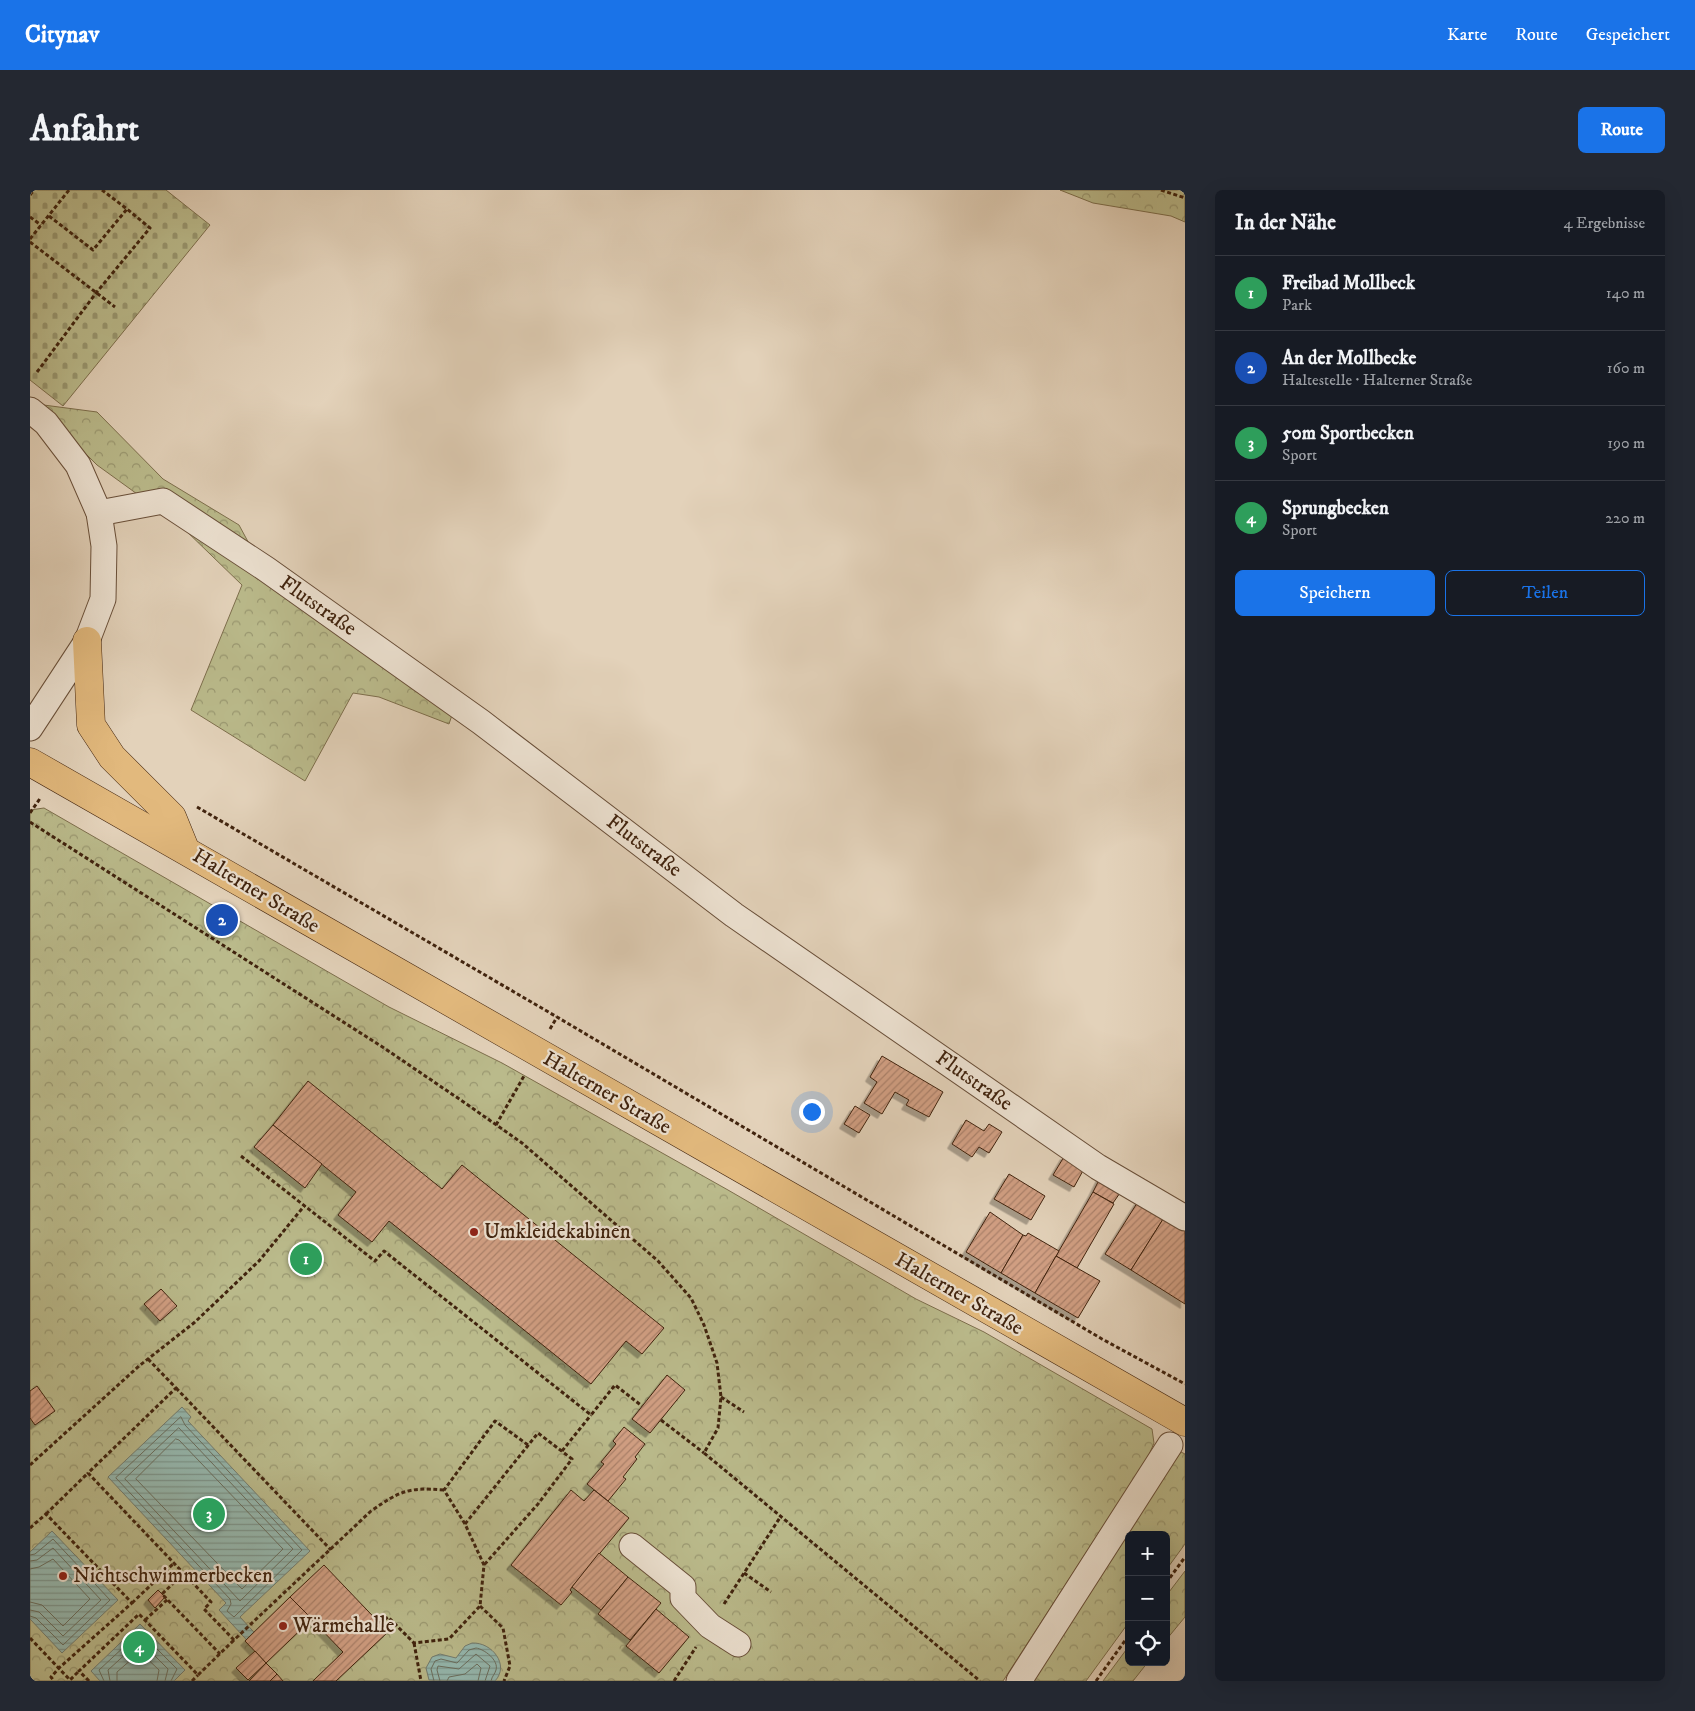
<!DOCTYPE html>
<html lang="de">
<meta charset="utf-8">
<style>
:root{--surface:#171b24;--page:#242831;--text:#f1f3f6;--muted:#9ea1a6;--line:#363941;--accent:#1a73e8}
body{margin:0;font-family:"IM FELL DW Pica",serif;background:var(--page);color:var(--text)}
.controls{position:absolute;right:15px;bottom:15px;display:grid;overflow:hidden;border-radius:8px;box-shadow:0 5px 20px #0002}
.controls button{width:45px;height:45px;display:grid;place-items:center;padding:0;border:0;border-bottom:1px solid var(--line);background:var(--surface);color:var(--text);font:25px sans-serif}
.you{position:absolute;left:781px;top:921px;width:18px;height:18px;margin:-12px;border:4px solid #fff;border-radius:50%;background:#1a73e8;box-shadow:0 0 0 8px #1a73e833}
.badge{display:grid;place-items:center;width:32px;height:32px;border-radius:50%;background:var(--accent);color:#fff;font-size:16px;font-weight:700}
.pin{position:absolute;translate:-50% -50%;border:2px solid #fff;box-shadow:0 1px 5px #0006}
.list{margin:0;padding:0;list-style:none}
h2{display:flex;justify-content:space-between;align-items:center;height:65px;margin:0;padding:0 20px;font-size:21px}
h2 small{font-size:16px;font-weight:400;color:var(--muted)}
.list li{display:grid;grid-template-columns:32px 1fr auto;gap:15px;align-items:center;box-sizing:border-box;height:75px;padding:0 20px;border-top:1px solid var(--line)}
.list b{display:block;font-size:19px;white-space:nowrap}
.list p{margin:0;font-size:16px;white-space:nowrap;color:var(--muted)}
.list em{font-size:16px;font-style:normal;color:var(--muted)}
.actions{display:flex;gap:10px;padding:15px 20px}
.actions a{flex:1;padding:11px 0;border:1px solid var(--accent);border-radius:8px;text-align:center;font-size:18px;color:var(--accent)}
.actions .main{background:var(--accent);color:#fff}
.icon{flex:none;width:28px;height:28px;fill:none;stroke:currentColor;stroke-width:2;stroke-linecap:round;stroke-linejoin:round}
.map{position:relative;flex:none;width:1155px;height:1491px;overflow:hidden;border-radius:8px}
header{display:flex;align-items:center;gap:30px;box-sizing:border-box;height:70px;padding:0 25px;background:var(--accent);color:#fff}
header strong{font-size:24px}
nav{display:flex;gap:28px;margin-inline-start:auto;font-size:18px}
.intro{display:flex;align-items:center;justify-content:space-between;box-sizing:border-box;height:120px;padding:0 30px}
h1{margin:0;font-size:35px}
.button{padding:12px 22px;border-radius:8px;background:var(--accent);color:#fff;font-size:18px;font-weight:700}
main{display:flex;gap:30px;padding:0 30px}
aside{flex:1;background:var(--surface);border-radius:8px;box-shadow:0 5px 20px #0002}
.map>svg:first-child{display:block}
.forest{fill:url(#forest-crowns);stroke:#7d6e4c}
.cemetery{fill:url(#cemetery-stones);stroke:#7d6e4c}
.water{fill:url(#water-rules);stroke:#737c6f}
.lines{fill:none;stroke-linecap:round;stroke-linejoin:round}
.shore{stroke:#6a6e5e;stroke-width:1}
.building{fill:url(#building-hatch);stroke:#40230e;filter:url(#shadow)}
.minor-casing{stroke:#694f39;stroke-width:27}
.major-casing{stroke:#40230e;stroke-width:29}
.path{stroke:#40230e;stroke-width:3;stroke-dasharray:4 2.5;stroke-linecap:butt}
.minor{stroke:#ede2d2;stroke-width:25}
.major{stroke:#e2b97d;stroke-width:28}
.poi-dot{fill:#8f2418;stroke:#ede2d2;stroke-width:2}
.labels{text-anchor:middle;dominant-baseline:central;stroke-width:4.5;stroke-linejoin:round;paint-order:stroke}
.street-label{font-size:21px;fill:#40230e;stroke:#ede2d2}
.poi-label{font-size:21px;fill:#40230e;stroke:#ede2d2;text-anchor:start}
</style>
<header>
<strong>Citynav</strong>
<nav><a>Karte</a><a>Route</a><a>Gespeichert</a></nav>
</header>
<div class="intro"><h1>Anfahrt</h1><a class="button">Route</a></div>
<main>
<div class="map">
<svg width="1155" height="1491" viewBox="0 0 1155 1491">
<defs>
<pattern id="forest-crowns" width="20" height="18" patternUnits="userSpaceOnUse" patternTransform="scale(1.25)"><rect width="20" height="18" fill="#baba8b"/><path d="M2 6a3 3 0 1 1 6 0M12 15a3 3 0 1 1 6 0" fill="none" stroke="#999770"/></pattern>
<pattern id="cemetery-stones" width="16" height="16" patternUnits="userSpaceOnUse" patternTransform="scale(1.25)"><rect width="16" height="16" fill="#baba8b"/><path d="M2 7V4a2 2 0 0 1 4 0v3zM10 15v-3a2 2 0 0 1 4 0v3z" fill="#999770"/></pattern>
<pattern id="water-rules" width="6" height="5" patternUnits="userSpaceOnUse" patternTransform="scale(1.25)"><rect width="6" height="5" fill="#95b8af"/><path d="M0 2.5h6" fill="none" stroke="#7b958d"/></pattern>
<pattern id="building-hatch" width="6" height="6" patternUnits="userSpaceOnUse" patternTransform="scale(1.25)"><rect width="6" height="6" fill="#d19f83"/><path d="M-1 1l2-2M0 6l6-6M5 7l2-2" fill="none" stroke="#ab816a"/></pattern>
<filter id="shadow"><feDropShadow dx="-4.5" dy="4.5" stdDeviation="0" flood-color="#0004"/></filter>
</defs>
<rect width="100%" height="100%" fill="#e3d2ba"/>
<filter id="stains"><feTurbulence type="fractalNoise" baseFrequency=".004" numOctaves="4"/><feColorMatrix values="0 0 0 0 .2 0 0 0 0 .09 0 0 0 0 .02 0 0 0 .5 -.17"/></filter>
<radialGradient id="worn" r=".72"><stop offset=".6" stop-color="#630" stop-opacity="0"/><stop offset="1" stop-color="#630" stop-opacity=".3"/></radialGradient>
<!-- forest -->
<g class="forest">
<path d="M1030 0H1155V32L1141 26 1063 13Z"/>
<path d="M6 214 67 222 133 289 209 335 236 385 423 522 419 534 349 507 323 503 275 591 161 520 212 395 150 335 67 275Z"/>
<path d="M14 618 359 817 472 873 698 1000 886 1109 954 1142 1122 1239 1124 1253 1118 1267 973 1491H0V620Z"/>
<path d="M1151 1262 1155 1264V1354L1136 1380V1345H1099V1432L1056 1491H1000L1115 1311Z"/>
<path d="M1155 1381V1427L1136 1450V1406Z"/>
<path d="M1099 1456V1472H1118L1103 1491H1073Z"/>
</g>
<!-- cemetery -->
<path class="cemetery" d="M0 0H136L180 35 33 216 0 190Z"/>
<!-- water -->
<g class="water">
<path d="M152 1217 161 1227 158 1231 280 1361 210 1427 233 1452 225 1459 189 1420 196 1413 78 1287Z"/>
<path d="M22 1341 88 1410 32 1463 0 1429V1362Z"/>
<path d="M110 1434 155 1480 144 1491H70L61 1481Z"/>
<path d="M442 1453C462 1452 480 1475 465 1491L399 1490 396 1478 402 1467 410 1464 426 1468 435 1456Z"/>
</g>
<g class="lines">
<!-- shore -->
<g class="shore">
<path d="M151 1227 155 1235 272 1360 204 1427 197 1421 201 1414 200 1409 86 1288Z"/>
<path d="M149 1238 263 1359 210 1411 95 1289Z"/>
<path d="M146 1249 149 1250 253 1359 212 1399 106 1289Z"/>
<path d="M0 1365 5 1364 23 1349 80 1410 33 1455 6 1428 0 1426"/>
<path d="M0 1371 7 1370 23 1358 71 1410 33 1446 9 1422 0 1420"/>
<path d="M0 1379 9 1377 23 1369 60 1409 33 1436 12 1415 0 1412"/>
<path d="M74 1491 69 1480 110 1442 147 1479 141 1491"/>
<path d="M80 1491 78 1480 110 1451 138 1479 135 1491"/>
<path d="M87 1491V1482L110 1462 129 1480 127 1491"/>
<path d="M404 1491 401 1479 405 1471 411 1469 427 1473 439 1460 446 1458C454 1459 469 1470 466 1480 465 1484 462 1486 461 1491"/>
<path d="M410 1491 407 1480 408 1476 429 1479 446 1464 460 1476 455 1491"/>
<path d="M417 1491 419 1487 435 1484 447 1474 451 1478 448 1491"/>
</g>
</g>
<!-- building -->
<g class="building">
<path d="M852 866 913 902 899 927 876 915 879 910 865 902 852 924 834 913 847 892 840 887Z"/>
<path d="M278 891 412 999 432 975 634 1138 612 1164 596 1151 561 1194 359 1031 342 1052 308 1025 326 1002 243 935Z"/>
<path d="M825 916 840 925 829 943 814 934Z"/>
<path d="M936 930 954 941 959 934 972 942 959 963 949 957 942 967 922 954Z"/>
<path d="M243 935 292 974 275 998 224 957Z"/>
<path d="M1035 965 1055 977 1044 997 1023 985Z"/>
<path d="M979 984 1015 1006 1001 1030 964 1009Z"/>
<path d="M1071 986 1092 1000 1083 1013 1063 1002Z"/>
<path d="M1063 1002 1084 1014 1047 1078 1026 1066Z"/>
<path d="M1109 1010 1135 1026 1101 1080 1075 1064Z"/>
<path d="M960 1022 993 1045 971 1083 936 1062Z"/>
<path d="M1135 1026 1155 1040V1114L1101 1080Z"/>
<path d="M998 1043 1029 1061 1005 1103 971 1083 993 1045 996 1046Z"/>
<path d="M1026 1066 1070 1091 1048 1128 1005 1103Z"/>
<path d="M131 1099 147 1116 130 1131 114 1114Z"/>
<path d="M637 1185 655 1200 620 1243 602 1229Z"/>
<path d="M7 1196 25 1221 5 1235 0 1228V1201Z"/>
<path d="M594 1237 615 1254 605 1267 607 1269 593 1287 596 1289 578 1311 557 1294 574 1274 571 1272 586 1254 583 1251Z"/>
<path d="M541 1300 554 1311 564 1300 599 1328 542 1397 540 1400 542 1402 531 1415 481 1375Z"/>
<path d="M569 1363 598 1387 571 1420 542 1397Z"/>
<path d="M294 1375 358 1442 306 1491H283L313 1462 260 1407Z"/>
<path d="M598 1387 631 1413 600 1450 568 1424Z"/>
<path d="M128 1400 135 1407 125 1418 118 1410Z"/>
<path d="M260 1407 282 1429 236 1473 215 1451Z"/>
<path d="M626 1419 659 1447 629 1483 596 1456Z"/>
<path d="M225 1461 236 1473 218 1490 206 1478Z"/>
<path d="M236 1473 247 1484 240 1491H219Z"/>
<path d="M247 1484 253 1491H240Z"/>
</g>
<g class="lines">
<defs>
<g id="minor">
<path d="M0 220 16 233 48 275 69 323 74 356 73 409 57 451 0 538"/>
<path d="M69 323 133 311 236 379 451 532 704 725 1068 977 1155 1028"/>
<path d="M602 1356 653 1397V1408L680 1436 708 1454"/>
<path d="M989 1491 1140 1255"/>
</g>
<g id="major">
<path d="M57 451 61 535 82 567 142 627 155 659"/>
<path d="M0 572 1155 1232"/>
</g>
</defs>
<!-- minor casing -->
<use href="#minor" class="minor-casing"/>
<!-- major casing -->
<use href="#major" class="major-casing"/>
<!-- path -->
<g class="path">
<path d="M1131 0 1155 8"/>
<path d="M0 5 4 0"/>
<path d="M19 26 63 60 97 19 72 0"/>
<path d="M0 27 11 35"/>
<path d="M0 49 39 0"/>
<path d="M0 52 85 117"/>
<path d="M7 182 66 103 120 38 97 19"/>
<path d="M167 617 527 827 1072 1149 1155 1194"/>
<path d="M0 623 11 607"/>
<path d="M0 632 354 858 438 915 492 953 628 1071 661 1108 674 1135 687 1173 691 1207 688 1238 674 1263 950 1491"/>
<path d="M520 839 527 827"/>
<path d="M466 935 494 886"/>
<path d="M211 966 345 1071 354 1061 561 1225 585 1195 612 1216"/>
<path d="M118 1169 146 1198 58 1283 181 1412 174 1419 204 1450 341 1321C370 1301 378 1297 414 1300"/>
<path d="M146 1198 301 1360"/>
<path d="M691 1207 714 1222"/>
<path d="M631 1230 674 1263"/>
<path d="M532 1261 561 1225"/>
<path d="M0 1275 109 1176 165 1132 229 1071 275 1015"/>
<path d="M16 1324 58 1283"/>
<path d="M435 1334 508 1243 542 1269 508 1314 454 1375"/>
<path d="M0 1338 16 1324 102 1413 29 1478 21 1487 24 1491"/>
<path d="M154 1383 132 1404 190 1464"/>
<path d="M714 1383 741 1402"/>
<path d="M1136 1393 1155 1367"/>
<path d="M102 1413 144 1373"/>
<path d="M694 1414 751 1326"/>
<path d="M450 1416 473 1438 480 1476 474 1491"/>
<path d="M115 1430 138 1409"/>
<path d="M349 1433 358 1427 384 1453 419 1449 450 1416 454 1375 435 1334 414 1300 465 1231 498 1255"/>
<path d="M0 1448 40 1490 49 1481"/>
<path d="M384 1453 391 1491"/>
<path d="M59 1491 49 1481 109 1424 168 1485 204 1450"/>
<path d="M162 1491 168 1485"/>
<path d="M644 1491 666 1457"/>
<path d="M1066 1491 1099 1445"/>
</g>
<!-- minor -->
<use href="#minor" class="minor"/>
<!-- major -->
<use href="#major" class="major"/>
</g>
<!-- markers -->
<g class="poi-dot">
<circle cx="444" cy="1042" r="5"/>
<circle cx="33" cy="1386" r="5"/>
<circle cx="253" cy="1436" r="5"/>
</g>
<g class="labels">
<!-- street labels -->
<g class="street-label">
<text transform="translate(288 416) rotate(35)">Flutstraße</text>
<text transform="translate(614 656) rotate(37)">Flutstraße</text>
<text transform="translate(226 701) rotate(31)">Halterner Straße</text>
<text transform="translate(944 891) rotate(35)">Flutstraße</text>
<text transform="translate(577 903) rotate(30)">Halterner Straße</text>
<text transform="translate(929 1104) rotate(30)">Halterner Straße</text>
</g>
<!-- poi labels -->
<g class="poi-label">
<text x="454" y="1042">Umkleidekabinen</text>
<text x="43" y="1386">Nichtschwimmerbecken</text>
<text x="263" y="1436">Wärmehalle</text>
</g>
</g>
<rect width="100%" height="100%" filter="url(#stains)"/>
<rect width="100%" height="100%" fill="url(#worn)"/>
</svg>
<div class="controls">
<button>+</button>
<button>−</button>
<button><svg class="icon" aria-label="locate" viewBox="0 0 24 24"><circle cx="12" cy="12" r="6"/><path d="M12 2v4M12 18v4M2 12h4M18 12h4"/></svg></button>
</div>
<div class="you"></div>
<div class="pin badge" style="left:276px;top:1069px;background:#2e9e5b">1</div>
<div class="pin badge" style="left:192px;top:730px;background:#1a4fb4">2</div>
<div class="pin badge" style="left:179px;top:1324px;background:#2e9e5b">3</div>
<div class="pin badge" style="left:109px;top:1457px;background:#2e9e5b">4</div>
</div>
<aside>
<h2>In der Nähe<small>4 Ergebnisse</small></h2>
<ul class="list">
<li><span class="badge" style="background:#2e9e5b">1</span><div><b>Freibad Mollbeck</b><p>Park</p></div><em>140 m</em></li>
<li><span class="badge" style="background:#1a4fb4">2</span><div><b>An der Mollbecke</b><p>Haltestelle · Halterner Straße</p></div><em>160 m</em></li>
<li><span class="badge" style="background:#2e9e5b">3</span><div><b>50m Sportbecken</b><p>Sport</p></div><em>190 m</em></li>
<li><span class="badge" style="background:#2e9e5b">4</span><div><b>Sprungbecken</b><p>Sport</p></div><em>220 m</em></li>
</ul>
<div class="actions"><a class="main">Speichern</a><a>Teilen</a></div>
</aside>
</main>
